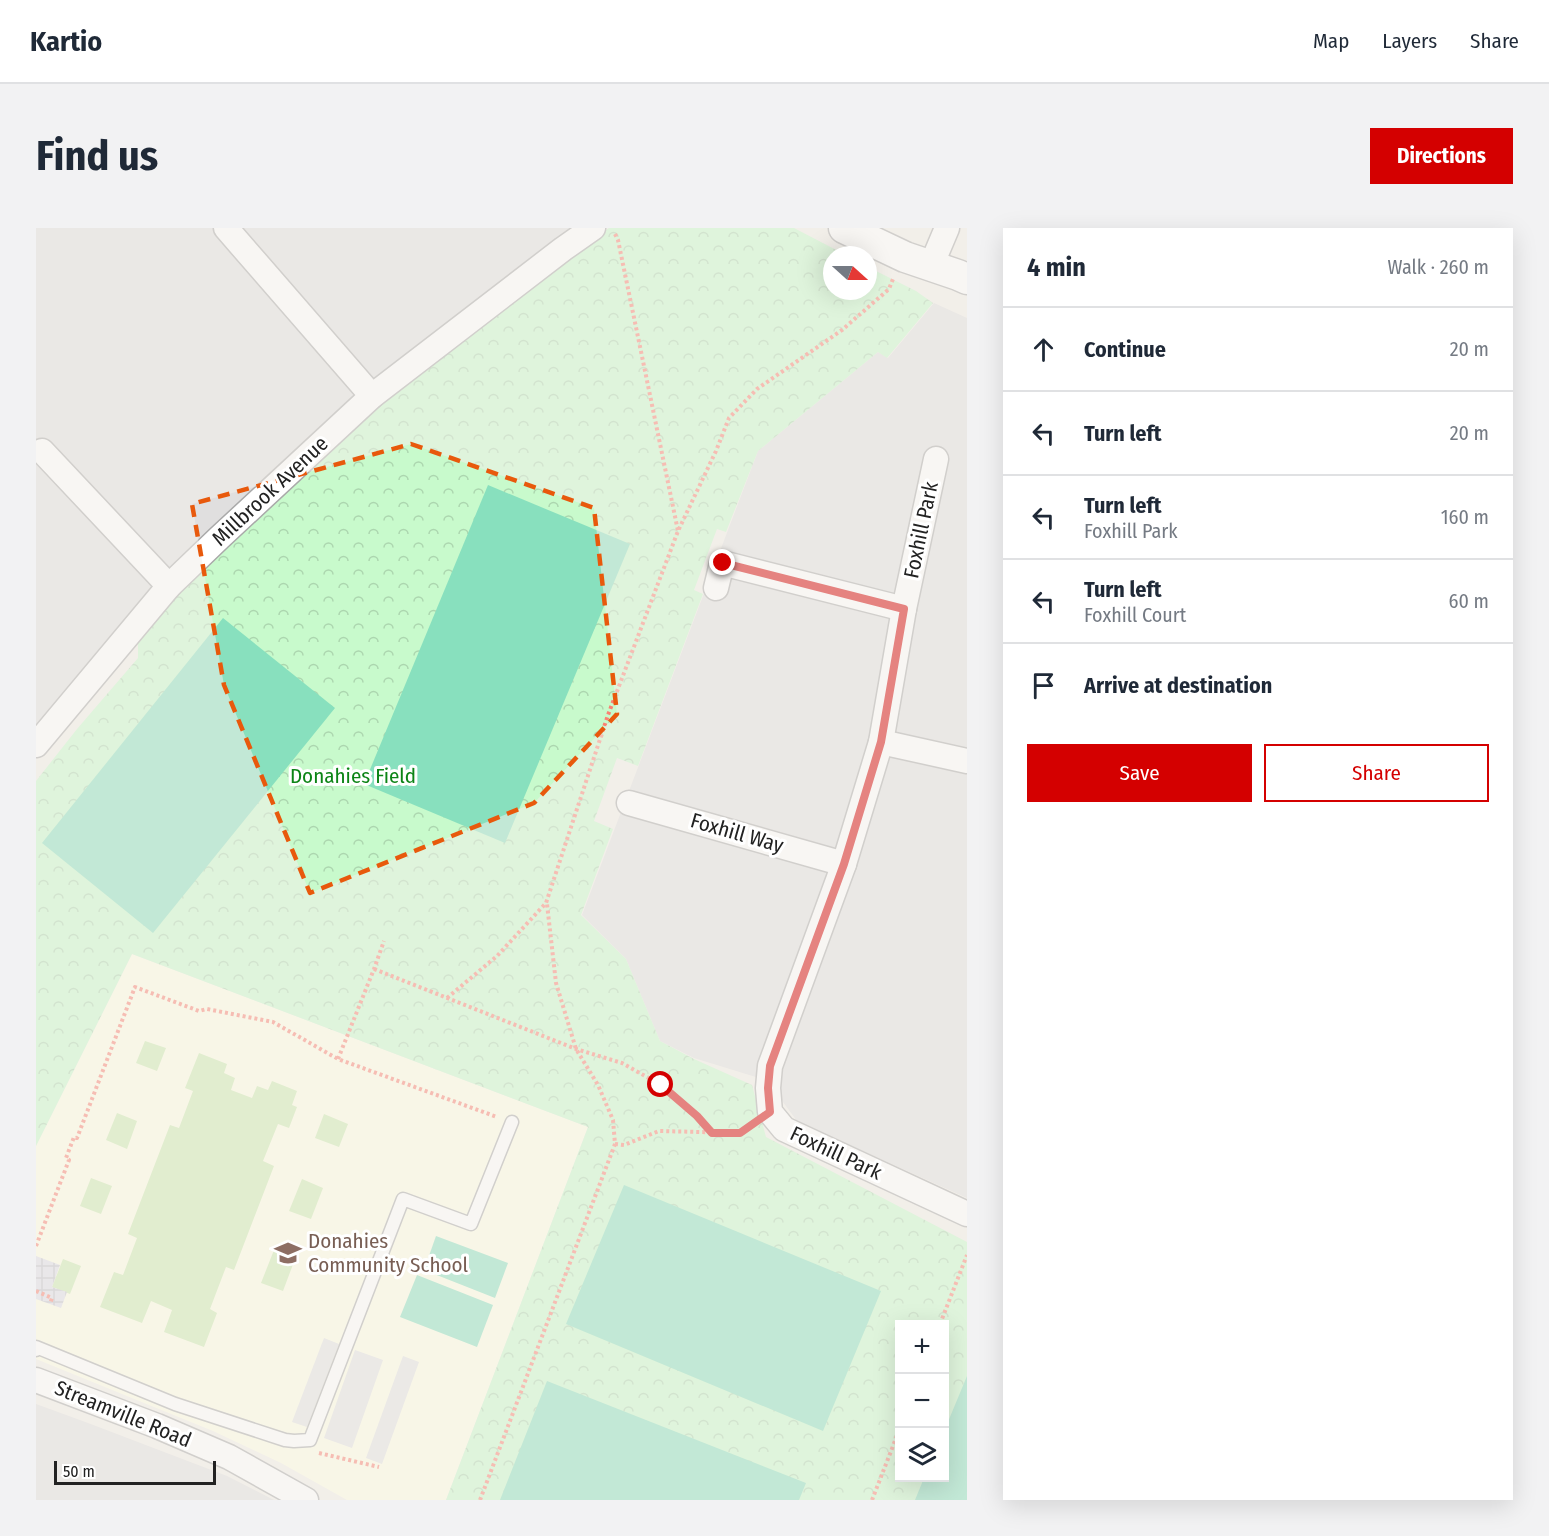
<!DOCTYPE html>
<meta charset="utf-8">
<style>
:root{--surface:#fff;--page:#f2f2f3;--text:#1f2937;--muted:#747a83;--line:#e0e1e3;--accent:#d40000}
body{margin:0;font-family:"Fira Sans Condensed",sans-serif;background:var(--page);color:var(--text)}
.controls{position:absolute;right:18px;bottom:18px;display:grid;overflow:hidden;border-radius:0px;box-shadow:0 6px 24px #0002}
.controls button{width:54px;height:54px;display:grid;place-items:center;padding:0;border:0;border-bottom:2px solid var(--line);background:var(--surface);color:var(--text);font:30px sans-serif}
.compass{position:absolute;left:787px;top:18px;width:54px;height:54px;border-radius:50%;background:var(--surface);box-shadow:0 6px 24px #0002;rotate:111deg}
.scale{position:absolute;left:18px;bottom:15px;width:162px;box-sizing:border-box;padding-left:6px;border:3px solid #222;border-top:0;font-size:16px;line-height:21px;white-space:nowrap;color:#222;-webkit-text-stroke:4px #fff;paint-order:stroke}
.stop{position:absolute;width:18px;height:18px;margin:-14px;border:4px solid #d40000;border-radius:50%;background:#fff}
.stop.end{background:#d40000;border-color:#fff;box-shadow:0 2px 6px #0008}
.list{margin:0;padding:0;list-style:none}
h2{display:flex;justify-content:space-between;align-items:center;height:78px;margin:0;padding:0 24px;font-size:26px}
h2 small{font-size:20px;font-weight:400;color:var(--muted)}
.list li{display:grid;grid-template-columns:39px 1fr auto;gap:18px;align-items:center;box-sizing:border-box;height:84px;padding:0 24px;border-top:2px solid var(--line)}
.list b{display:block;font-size:22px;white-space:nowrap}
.list p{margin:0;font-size:20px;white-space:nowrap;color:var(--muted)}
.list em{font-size:20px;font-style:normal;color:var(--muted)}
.actions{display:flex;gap:12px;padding:18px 24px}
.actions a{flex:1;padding:14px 0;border:2px solid var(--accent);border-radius:0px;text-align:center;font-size:21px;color:var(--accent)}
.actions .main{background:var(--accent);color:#fff}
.icon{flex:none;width:33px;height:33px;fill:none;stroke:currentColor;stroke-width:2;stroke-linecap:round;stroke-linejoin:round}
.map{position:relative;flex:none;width:931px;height:1272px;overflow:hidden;border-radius:0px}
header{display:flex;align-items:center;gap:36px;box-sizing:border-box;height:84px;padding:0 30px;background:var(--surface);border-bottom:2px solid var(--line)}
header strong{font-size:28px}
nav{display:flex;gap:33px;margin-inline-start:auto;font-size:21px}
.intro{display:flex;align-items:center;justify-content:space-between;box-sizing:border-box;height:144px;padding:0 36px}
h1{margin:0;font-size:42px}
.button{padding:15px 27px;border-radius:0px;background:var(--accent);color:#fff;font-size:21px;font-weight:700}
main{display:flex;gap:36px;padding:0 36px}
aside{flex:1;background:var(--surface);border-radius:0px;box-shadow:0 6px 24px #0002}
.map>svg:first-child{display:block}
.residential{fill:#e0dfdf}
.education{fill:#ffffe5}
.grass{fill:#cdebb0}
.park{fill:url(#park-crowns);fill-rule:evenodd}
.pitch{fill:#88e0be}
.parking{fill:#e2e2e2}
.plaza{fill:url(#plaza-grid)}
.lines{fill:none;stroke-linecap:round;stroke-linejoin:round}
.service-casing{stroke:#a9a9a9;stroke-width:15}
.minor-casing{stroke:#a9a9a9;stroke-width:27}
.tertiary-casing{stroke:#a9a9a9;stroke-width:33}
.path{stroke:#fa8072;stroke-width:4;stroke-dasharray:3 3;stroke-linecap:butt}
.service{stroke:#fff;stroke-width:12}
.minor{stroke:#fff;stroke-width:24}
.tertiary{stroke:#fff;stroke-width:30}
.route{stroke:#d40000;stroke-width:8}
.marked{fill:none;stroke:#e8590c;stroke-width:4.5;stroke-dasharray:12 8;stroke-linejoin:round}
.labels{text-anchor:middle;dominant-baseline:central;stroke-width:6;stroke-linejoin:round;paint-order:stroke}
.street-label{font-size:21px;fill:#222;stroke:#fff}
.park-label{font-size:21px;fill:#0c8416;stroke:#fff}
.education-label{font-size:21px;fill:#785e54;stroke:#fff;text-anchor:start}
</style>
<header>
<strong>Kartio</strong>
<nav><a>Map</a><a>Layers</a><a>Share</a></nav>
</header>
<div class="intro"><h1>Find us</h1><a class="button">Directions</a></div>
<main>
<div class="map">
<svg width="931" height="1272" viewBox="0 0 931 1272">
<defs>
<pattern id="park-crowns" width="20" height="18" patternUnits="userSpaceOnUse" patternTransform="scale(1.5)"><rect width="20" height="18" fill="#c8facc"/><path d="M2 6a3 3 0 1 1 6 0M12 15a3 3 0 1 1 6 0" fill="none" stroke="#acd6af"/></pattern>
<pattern id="plaza-grid" width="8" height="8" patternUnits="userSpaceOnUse" patternTransform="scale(1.5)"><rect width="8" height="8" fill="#dddde8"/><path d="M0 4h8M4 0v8" fill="none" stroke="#bdbdc7"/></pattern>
</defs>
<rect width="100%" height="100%" fill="#f2efe9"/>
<!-- residential -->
<g class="residential">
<path d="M0 0H556L336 168 0 517Z"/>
<path d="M898 75 931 90V970L761 893 747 874 739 855 658 830 624 813 590 731 546 687 722 223 842 124 852 130Z"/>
<path d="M0 1176 52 1195 191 1248 238 1272H0Z"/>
</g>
<!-- education -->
<path class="education" d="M96 726 552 899 410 1272H311L245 1235 177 1203 0 1131V918Z"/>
<!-- grass -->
<g class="grass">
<path d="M109 813 130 820 121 843 100 835Z"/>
<path d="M163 825 191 836 188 845 199 850 195 862 216 870 221 858 232 862 236 853 261 863 256 877 261 879 253 900 242 896 227 933 238 938 198 1042 190 1039 174 1081 181 1085 168 1119 128 1104 136 1082 115 1073 106 1095 64 1079 78 1044 87 1047 101 1010 92 1006 134 897 143 900 157 863 149 860Z"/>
<path d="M81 885 101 893 91 921 70 912Z"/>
<path d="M288 886 312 896 303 919 279 910Z"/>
<path d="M55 950 76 958 65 986 44 978Z"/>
<path d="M266 951 287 960 275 991 253 983Z"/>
<path d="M238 1022 259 1031 247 1063 225 1055Z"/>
<path d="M27 1031 45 1038 34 1066 16 1059Z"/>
</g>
<!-- park -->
<path class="park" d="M573 0H758L810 27H796V63H832V39L880 63 897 75 851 130 842 124 722 223 690 304 681 301 658 362 667 366 602 538 581 530 558 593 577 601 545 687 590 731 624 813 658 831 716 857 730 909 931 1014V1272H410L552 899 96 726 0 918V553L41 501 102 430V397L336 168ZM864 1096H909V1250H864Z"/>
<!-- pitch -->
<g class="pitch">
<path d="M452 257 594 316 469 615 328 556Z"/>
<path d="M187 390 299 480 117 705 6 615Z"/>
<path d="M588 957 845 1063 787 1203 530 1096Z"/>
<path d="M400 1008 472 1035 459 1070 388 1042Z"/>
<path d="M381 1047 457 1077 441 1119 364 1089Z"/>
<path d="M931 1148V1272H879L888 1250H909V1201Z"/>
<path d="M511 1153 770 1255 763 1272H464Z"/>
</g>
<!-- parking -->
<g class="parking">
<path d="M288 1110 303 1116 271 1199 256 1194Z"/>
<path d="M319 1122 347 1132 316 1220 288 1210Z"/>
<path d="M367 1128 383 1134 346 1236 330 1230Z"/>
</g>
<!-- plaza -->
<path class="plaza" d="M0 1028 24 1037 16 1059 31 1064 25 1080 0 1071Z"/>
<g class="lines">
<defs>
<path id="service" d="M0 1122V1119L139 1176 249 1212 258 1213 274 1212 367 971 435 996 476 894"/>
<g id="minor">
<path d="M190 0 336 168"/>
<path d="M895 38 911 0"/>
<path d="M6 223 133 358"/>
<path d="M900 231 868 381 845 514 808 636 734 838 732 860 734 884 748 901 931 986"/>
<path d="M680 360 686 335 868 381"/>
<path d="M845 514 931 533"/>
<path d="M0 517 133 358 183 310 336 168 527 21 557 0"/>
<path d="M593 575 808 636"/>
<path d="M0 1152 121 1198 193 1229 270 1272"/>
</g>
<path id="tertiary" d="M808 0 869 29 922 47 931 51"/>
</defs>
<!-- service casing -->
<use href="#service" class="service-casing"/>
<!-- minor casing -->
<use href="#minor" class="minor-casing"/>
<!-- tertiary casing -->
<use href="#tertiary" class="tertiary-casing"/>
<!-- path -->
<g class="path">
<path d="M579 6 582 12 642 303"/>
<path d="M338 741 540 821 586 835 625 857 661 888 676 905"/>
<path d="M411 770 461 728 510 675 572 487 642 303 680 223 693 190 721 161 806 102 853 61 857 51"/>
<path d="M302 831 338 741 348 713"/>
<path d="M579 916 588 917 623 903 704 905 716 896"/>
<path d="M0 1018 33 932 30 930 38 909 41 910 99 759 163 783 171 781 237 794 302 831 461 889"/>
<path d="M0 1063 16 1070 14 1076"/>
<path d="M904 1096 931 1027"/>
<path d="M283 1225 343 1239"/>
<path d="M444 1272 579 916 577 892 562 857 540 821 520 755 511 676"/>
<path d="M836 1272 864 1200"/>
</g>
<!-- service -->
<use href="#service" class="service"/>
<!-- minor -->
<use href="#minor" class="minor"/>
<!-- tertiary -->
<use href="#tertiary" class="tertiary"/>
</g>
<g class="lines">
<!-- route -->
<path class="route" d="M625 857 661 888 676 905H704L734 884 732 860 734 838 808 636 845 514 868 381 687 335"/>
</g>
<!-- marked area -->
<path d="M0 0H931V1272H0ZM375 216 558 280 581 486 498 575 274 665 188 457 156 276Z" fill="#f2efe9" fill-opacity=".55" fill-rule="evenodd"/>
<path class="marked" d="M375 216 558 280 581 486 498 575 274 665 188 457 156 276Z"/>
<!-- icons -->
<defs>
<symbol id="school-bare" viewBox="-9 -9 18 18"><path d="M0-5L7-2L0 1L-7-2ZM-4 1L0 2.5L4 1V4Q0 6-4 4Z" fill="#8d6e63" stroke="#fff" stroke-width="2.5" paint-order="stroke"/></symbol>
</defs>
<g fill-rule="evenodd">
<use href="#school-bare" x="233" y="1006" width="38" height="38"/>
</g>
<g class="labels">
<!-- street labels -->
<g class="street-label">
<text transform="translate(234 263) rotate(-43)">Millbrook Avenue</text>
<text transform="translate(885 302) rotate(-78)">Foxhill Park</text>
<text transform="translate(701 605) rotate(16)">Foxhill Way</text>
<text transform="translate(800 925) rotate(25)">Foxhill Park</text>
<text transform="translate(87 1186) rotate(22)">Streamville Road</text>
</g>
<!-- park labels -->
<g class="park-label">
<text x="317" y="548">Donahies Field</text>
</g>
<!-- education labels -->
<g class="education-label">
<text x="272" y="1013">Donahies<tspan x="272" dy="24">Community School</tspan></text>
</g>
</g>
</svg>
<div class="controls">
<button>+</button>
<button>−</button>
<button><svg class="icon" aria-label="layers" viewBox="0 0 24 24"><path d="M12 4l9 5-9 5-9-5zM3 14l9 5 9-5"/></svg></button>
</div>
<svg class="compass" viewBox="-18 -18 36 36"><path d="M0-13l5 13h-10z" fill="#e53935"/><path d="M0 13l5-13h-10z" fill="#747a83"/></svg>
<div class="scale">50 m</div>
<div class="stop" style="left:625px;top:857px"></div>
<div class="stop end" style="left:687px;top:335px"></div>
</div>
<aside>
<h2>4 min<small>Walk · 260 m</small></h2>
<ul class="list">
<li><svg class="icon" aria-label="ahead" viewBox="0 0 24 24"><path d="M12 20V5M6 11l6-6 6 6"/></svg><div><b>Continue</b></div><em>20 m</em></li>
<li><svg class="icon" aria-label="left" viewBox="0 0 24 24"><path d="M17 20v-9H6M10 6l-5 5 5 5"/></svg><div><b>Turn left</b></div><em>20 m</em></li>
<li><svg class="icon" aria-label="left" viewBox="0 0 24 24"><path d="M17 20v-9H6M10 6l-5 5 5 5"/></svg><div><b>Turn left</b><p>Foxhill Park</p></div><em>160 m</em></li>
<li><svg class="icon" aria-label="left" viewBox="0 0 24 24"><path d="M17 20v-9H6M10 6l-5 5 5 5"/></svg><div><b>Turn left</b><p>Foxhill Court</p></div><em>60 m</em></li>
<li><svg class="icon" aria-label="arrive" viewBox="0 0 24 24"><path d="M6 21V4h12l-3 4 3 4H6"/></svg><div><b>Arrive at destination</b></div></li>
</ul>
<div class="actions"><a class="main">Save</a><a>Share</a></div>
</aside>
</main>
